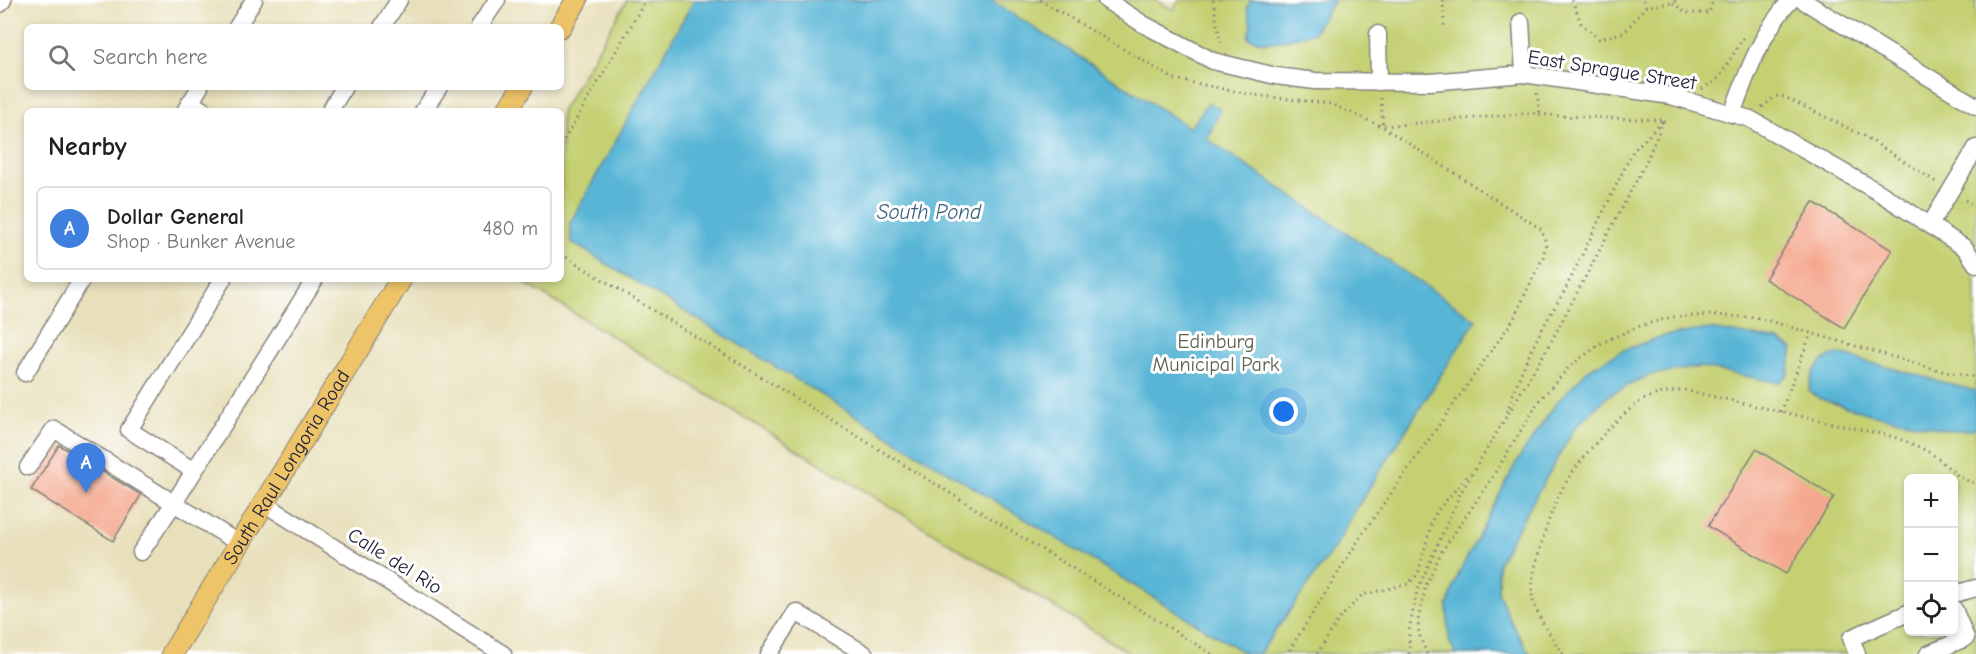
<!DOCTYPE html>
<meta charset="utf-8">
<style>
:root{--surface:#fff;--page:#f6f6f6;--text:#202124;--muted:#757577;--line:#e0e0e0;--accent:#d93025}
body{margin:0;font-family:"Comic Neue",sans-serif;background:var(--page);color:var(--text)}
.controls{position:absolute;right:18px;bottom:18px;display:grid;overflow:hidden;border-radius:9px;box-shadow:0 3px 9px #0003}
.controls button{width:54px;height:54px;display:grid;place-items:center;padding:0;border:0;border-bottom:2px solid var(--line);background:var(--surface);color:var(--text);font:30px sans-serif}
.you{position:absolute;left:1284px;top:412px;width:21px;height:21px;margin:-15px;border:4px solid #fff;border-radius:50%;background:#1a73e8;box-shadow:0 0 0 9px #1a73e833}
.badge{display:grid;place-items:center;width:39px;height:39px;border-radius:50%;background:var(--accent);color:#fff;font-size:20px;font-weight:700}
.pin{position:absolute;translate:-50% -50px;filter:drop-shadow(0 2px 3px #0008)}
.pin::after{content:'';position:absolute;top:32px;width:21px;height:18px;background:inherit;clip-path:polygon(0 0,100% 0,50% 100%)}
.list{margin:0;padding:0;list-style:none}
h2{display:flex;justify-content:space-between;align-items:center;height:78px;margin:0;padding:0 24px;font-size:26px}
h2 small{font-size:20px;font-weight:400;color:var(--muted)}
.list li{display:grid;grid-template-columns:39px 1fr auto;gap:18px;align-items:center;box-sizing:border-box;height:84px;margin:0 12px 12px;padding:0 12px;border:2px solid var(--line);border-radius:9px}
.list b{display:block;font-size:22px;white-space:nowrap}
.list p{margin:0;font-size:20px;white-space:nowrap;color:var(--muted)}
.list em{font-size:20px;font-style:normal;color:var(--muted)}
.icon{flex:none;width:33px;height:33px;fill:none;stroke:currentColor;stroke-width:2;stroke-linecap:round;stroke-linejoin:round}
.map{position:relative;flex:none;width:1976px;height:654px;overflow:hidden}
.search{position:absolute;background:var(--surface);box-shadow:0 3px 9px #0003;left:24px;top:24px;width:540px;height:66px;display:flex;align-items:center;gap:15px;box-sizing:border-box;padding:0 21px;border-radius:9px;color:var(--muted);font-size:22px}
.panel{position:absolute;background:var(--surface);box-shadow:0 3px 9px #0003;left:24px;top:108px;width:540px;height:174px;border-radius:9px}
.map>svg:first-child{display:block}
.green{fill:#c4d072;stroke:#737956;stroke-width:1.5;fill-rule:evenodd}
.water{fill:#58b5d6;stroke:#3d6c88;stroke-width:1.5}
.building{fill:#f4a88e}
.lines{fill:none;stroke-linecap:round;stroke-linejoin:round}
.minor-casing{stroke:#85817b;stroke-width:19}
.major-casing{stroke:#85817b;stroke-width:23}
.path{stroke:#85817b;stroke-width:3;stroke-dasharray:1.5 4.5;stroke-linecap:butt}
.minor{stroke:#fff;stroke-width:16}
.major{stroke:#eec469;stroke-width:21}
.labels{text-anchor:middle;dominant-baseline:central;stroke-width:6;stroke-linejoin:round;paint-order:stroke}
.street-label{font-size:20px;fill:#22223b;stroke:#fff}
.park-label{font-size:20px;fill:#5b5f4e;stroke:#fff}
.water-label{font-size:21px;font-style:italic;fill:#385d79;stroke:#fff}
</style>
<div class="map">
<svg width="1976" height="654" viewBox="0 0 1976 654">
<rect width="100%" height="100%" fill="#fff"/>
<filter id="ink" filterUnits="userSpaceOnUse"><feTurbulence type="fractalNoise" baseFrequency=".0167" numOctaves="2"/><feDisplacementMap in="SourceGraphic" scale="12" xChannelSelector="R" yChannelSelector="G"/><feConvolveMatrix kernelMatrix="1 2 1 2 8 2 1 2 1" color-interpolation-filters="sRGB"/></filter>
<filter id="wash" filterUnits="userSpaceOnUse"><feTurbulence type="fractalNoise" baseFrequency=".008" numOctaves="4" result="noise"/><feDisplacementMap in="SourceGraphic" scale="24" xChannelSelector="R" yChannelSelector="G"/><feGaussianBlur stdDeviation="1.35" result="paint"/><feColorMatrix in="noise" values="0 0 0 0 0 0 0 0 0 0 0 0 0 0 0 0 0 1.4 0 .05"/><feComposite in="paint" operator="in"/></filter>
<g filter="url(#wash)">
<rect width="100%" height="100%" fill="#e8e0bb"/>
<!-- green -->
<path class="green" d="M627 0H1156L1173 10 1179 0H1976V654H1131L518 279H561V112ZM1908 478H1954V632H1908Z"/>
<!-- water -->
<g class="water">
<path d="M694 0H991L1190 128 1208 103 1221 109 1207 139 1476 320 1354 512 1337 544 1259 654H1246L571 242 570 223Z"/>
<path d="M1251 0H1334L1314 32C1294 38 1266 48 1248 37L1251 26 1247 7Z"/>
<path d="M1709 329 1779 340 1793 349 1788 374 1779 383 1700 367 1649 375 1609 395 1574 429 1498 563V593L1514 628 1530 654H1456L1449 641 1447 606 1459 573 1516 463 1557 402 1588 370 1621 351 1663 336Z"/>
<path d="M1832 355H1843L1976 391V426L1970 430H1949L1870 414 1821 399 1809 391C1812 371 1815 365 1832 355Z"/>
</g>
<g id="blocks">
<!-- building -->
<g class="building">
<path d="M1813 202 1892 250 1844 328 1765 279Z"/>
<path d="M59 445 141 495 113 541 31 490Z"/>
<path d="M1756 449 1834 497 1786 574 1708 526Z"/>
</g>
</g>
</g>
<g filter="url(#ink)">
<use href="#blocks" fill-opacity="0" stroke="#85817b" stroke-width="1.5"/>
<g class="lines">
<defs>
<g id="minor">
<path d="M1106 0 1143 24 1213 61 1276 76 1315 81 1430 82 1524 74 1671 96 1750 119 1880 193 1965 248 1976 264"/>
<path d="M1802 0 1976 106"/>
<path d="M0 4 3 0"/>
<path d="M1521 22 1524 74"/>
<path d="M237 27 254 0"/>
<path d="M382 27 399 0"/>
<path d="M479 27 497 0"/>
<path d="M1378 34 1379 82"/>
<path d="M190 102 204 111"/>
<path d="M185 111 200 87"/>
<path d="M330 111 344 87"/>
<path d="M423 111 439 87"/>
<path d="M1732 114C1746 75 1762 31 1791 0"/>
<path d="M1930 225 1976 148"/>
<path d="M25 373 82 279"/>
<path d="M28 467 54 429 240 544"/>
<path d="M194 471 129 430 223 279"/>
<path d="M265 504 503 654"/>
<path d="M141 552 174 503 315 279"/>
<path d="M1954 594 1976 588"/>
<path d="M769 654 796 612 865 654"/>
<path d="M1857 654 1851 638 1908 613"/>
<path d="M1928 654 1966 638 1954 609"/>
</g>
<g id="major">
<path d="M560 27 577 0"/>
<path d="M507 111 522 87"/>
<path id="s1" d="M172 654 401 279"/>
</g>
</defs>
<!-- minor casing -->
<use href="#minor" class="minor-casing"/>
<!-- major casing -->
<use href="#major" class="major-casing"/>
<!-- path -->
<g class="path">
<path d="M1040 0 1174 79 1254 95 1331 104 1383 127 1541 229 1546 243 1543 257 1513 320 1363 533 1287 654"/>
<path d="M1213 0 1221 46"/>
<path d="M1443 0 1444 28"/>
<path d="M1572 0 1581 23 1599 39 1625 32 1646 6"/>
<path d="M1643 0 1646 6 1673 3 1676 0"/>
<path d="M1673 3 1686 13H1709L1713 0"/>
<path d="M1702 89 1719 78 1744 37"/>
<path d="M1537 93 1540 114"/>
<path d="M1381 98 1383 127"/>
<path d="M1762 107 1776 96 1785 97 1866 137 1936 182"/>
<path d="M1384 126 1530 113 1560 116 1664 120"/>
<path d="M561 145 646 0"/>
<path d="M1965 200 1976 207"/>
<path d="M561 254 1212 654"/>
<path d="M1507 412C1520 370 1539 331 1563 294L1633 151 1663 121"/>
<path d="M1781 412 1811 333"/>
<path d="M1317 654 1339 619 1362 595 1408 584 1418 574 1432 521 1436 512 1470 473"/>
<path d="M1409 654V631L1417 591 1460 494 1551 342 1645 164 1664 120"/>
<path d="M1427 654 1419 634 1418 621 1426 585 1442 551 1488 484 1539 401 1570 366 1603 342 1640 326 1671 317 1715 315 1759 318 1945 372 1976 377"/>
<path d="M1563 654C1552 636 1533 614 1532 593 1531 579 1536 564 1539 552 1545 531 1551 511 1561 491 1576 463 1614 419 1640 402 1654 393 1668 392 1684 390L1894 437C1908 442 1921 447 1933 455 1948 465 1957 480 1976 483"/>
</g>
<!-- minor -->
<use href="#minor" class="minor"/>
<!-- major -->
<use href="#major" class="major"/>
</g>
</g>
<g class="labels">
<!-- street labels -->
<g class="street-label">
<text transform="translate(1612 70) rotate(9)">East Sprague Street</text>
<text stroke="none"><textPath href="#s1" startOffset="219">South Raul Longoria Road</textPath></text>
<text transform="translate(395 561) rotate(32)">Calle del Rio</text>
</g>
<!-- park labels -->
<g class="park-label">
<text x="1216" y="341">Edinburg<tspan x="1216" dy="23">Municipal Park</tspan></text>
</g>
<!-- water labels -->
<g class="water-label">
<text x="929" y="212">South Pond</text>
</g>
</g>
</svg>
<div class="controls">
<button>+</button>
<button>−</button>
<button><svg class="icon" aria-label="locate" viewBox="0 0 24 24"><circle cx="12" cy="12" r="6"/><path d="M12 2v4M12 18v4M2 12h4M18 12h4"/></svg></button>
</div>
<div class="you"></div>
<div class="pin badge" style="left:86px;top:493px;background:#3f7fe0">A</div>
<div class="search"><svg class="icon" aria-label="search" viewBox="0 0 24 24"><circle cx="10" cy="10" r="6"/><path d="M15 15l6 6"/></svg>Search here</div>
<section class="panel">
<h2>Nearby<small></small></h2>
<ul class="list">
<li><span class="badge" style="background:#3f7fe0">A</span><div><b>Dollar General</b><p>Shop · Bunker Avenue</p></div><em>480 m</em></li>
</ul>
</section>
</div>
